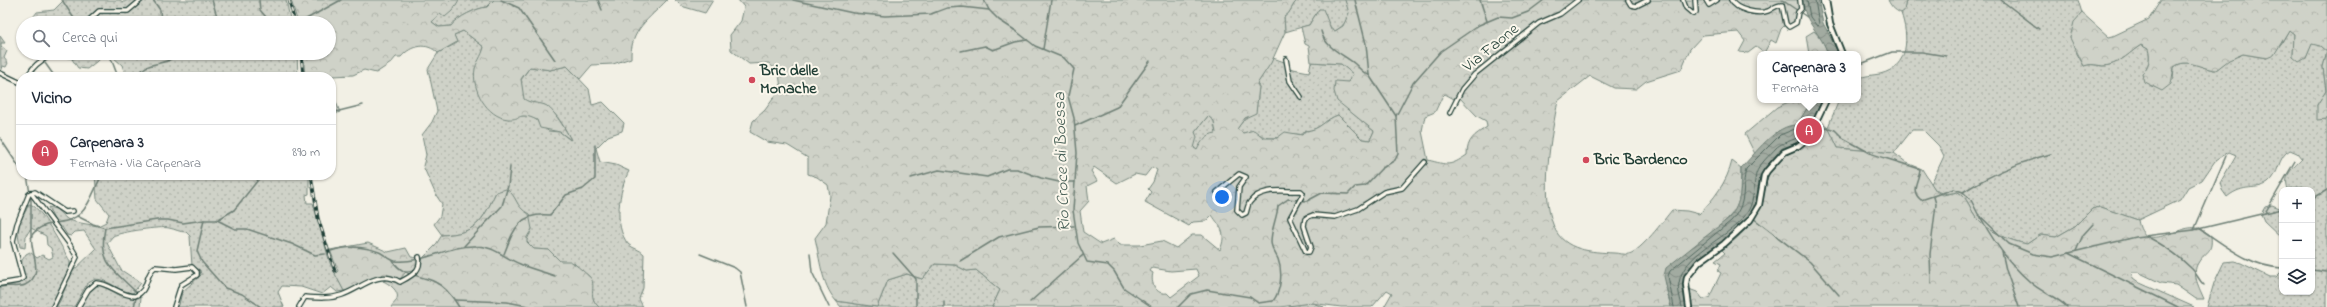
<!DOCTYPE html>
<html lang="it">
<meta charset="utf-8">
<style>
:root{--surface:#fff;--page:#f6f6f7;--text:#1f2937;--muted:#747a83;--line:#e0e1e3;--accent:#d1495b}
body{margin:0;font-family:"Indie Flower",sans-serif;background:var(--page);color:var(--text)}
.controls{position:absolute;right:12px;bottom:12px;display:grid;overflow:hidden;border-radius:8px;box-shadow:0 1px 3px #0004}
.controls button{width:36px;height:36px;display:grid;place-items:center;padding:0;border:0;border-bottom:1px solid var(--line);background:var(--surface);color:var(--text);font:20px sans-serif}
.you{position:absolute;left:1222px;top:197px;width:14px;height:14px;margin:-10px;border:3px solid #fff;border-radius:50%;background:#1a73e8;box-shadow:0 0 0 6px #1a73e833}
.badge{display:grid;place-items:center;width:26px;height:26px;border-radius:50%;background:var(--accent);color:#fff;font-size:13px;font-weight:700}
.pin{position:absolute;translate:-50% -50%;border:2px solid #fff;box-shadow:0 1px 4px #0006}
.popup{position:absolute;left:1757px;top:51px;width:104px;height:52px;box-sizing:border-box;display:grid;place-content:center;border-radius:8px;background:var(--surface);filter:drop-shadow(0 1px 3px #0005);font-size:13px;white-space:nowrap;color:var(--muted)}
.popup b{font-size:15px;color:var(--text)}
.popup::after{content:'';position:absolute;left:50%;top:100%;margin-left:-8px;border:8px solid transparent;border-top-color:var(--surface)}
.list{margin:0;padding:0;list-style:none}
h2{display:flex;justify-content:space-between;align-items:center;height:52px;margin:0;padding:0 16px;font-size:17px}
h2 small{font-size:13px;font-weight:400;color:var(--muted)}
.list li{display:grid;grid-template-columns:26px 1fr auto;gap:12px;align-items:center;box-sizing:border-box;height:56px;padding:0 16px;border-top:1px solid var(--line)}
.list b{display:block;font-size:15px;white-space:nowrap}
.list p{margin:0;font-size:13px;white-space:nowrap;color:var(--muted)}
.list em{font-size:13px;font-style:normal;color:var(--muted)}
.icon{flex:none;width:22px;height:22px;fill:none;stroke:currentColor;stroke-width:2;stroke-linecap:round;stroke-linejoin:round}
.map{position:relative;flex:none;width:2327px;height:307px;overflow:hidden}
.search{position:absolute;background:var(--surface);box-shadow:0 1px 3px #0004;left:16px;top:16px;width:320px;height:44px;display:flex;align-items:center;gap:10px;box-sizing:border-box;padding:0 14px;border-radius:22px;color:var(--muted);font-size:15px}
.panel{position:absolute;background:var(--surface);box-shadow:0 1px 3px #0004;left:16px;top:72px;width:320px;height:108px;border-radius:16px}
.map>svg:first-child{display:block}
.grass{fill:url(#grass-dots);stroke:#77887e}
.forest{fill:url(#forest-crowns);stroke:#77887e;fill-rule:evenodd}
.water{fill:url(#water-waves);stroke:#6e7f75}
.lines{fill:none;stroke-linecap:round;stroke-linejoin:round}
.shore{stroke:#536960;stroke-width:1}
.stream{stroke:#6e7f75;stroke-width:1.5}
.minor-casing{stroke:#1f3d34;stroke-width:6}
.tertiary-casing{stroke:#1f3d34;stroke-width:8}
.minor{stroke:#fbf7ec;stroke-width:3.5}
.tertiary{stroke:#fbf7ec;stroke-width:4.5}
.rail-casing{stroke:#1f3d34;stroke-width:3}
.rail{stroke:#fbf7ec;stroke-width:1.5;stroke-dasharray:4.5;stroke-linecap:butt}
.poi-dot{fill:#d1495b;stroke:#fbf7ec;stroke-width:1.5}
.labels{text-anchor:middle;dominant-baseline:central;stroke-width:4;stroke-linejoin:round;paint-order:stroke}
.street-label{font-size:16px;fill:#1f3d34;stroke:#fbf7ec}
.poi-label{font-size:16px;font-weight:bold;fill:#1f3d34;stroke:#fbf7ec;text-anchor:start}
.water-label{font-size:17px;font-style:italic;fill:#465e55;stroke:#fbf7ec}
</style>
<div class="map">
<svg width="2327" height="307" viewBox="0 0 2327 307">
<defs>
<pattern id="grass-dots" width="8" height="8" patternUnits="userSpaceOnUse"><rect width="8" height="8" fill="#cfd2c8"/><path d="M2 2h.1M6 6h.1" fill="none" stroke="#b1b5ac" stroke-width="1.8" stroke-linecap="round"/></pattern>
<pattern id="forest-crowns" width="20" height="18" patternUnits="userSpaceOnUse"><rect width="20" height="18" fill="#cfd2c8"/><path d="M2 6a3 3 0 1 1 6 0M12 15a3 3 0 1 1 6 0" fill="none" stroke="#b1b5ac"/></pattern>
<pattern id="water-waves" width="16" height="10" patternUnits="userSpaceOnUse"><rect width="16" height="10" fill="#a2aba1"/><path d="M0 5q4-4 8 0t8 0" fill="none" stroke="#838c84"/></pattern>
</defs>
<rect width="100%" height="100%" fill="#f2f0e5"/>
<filter id="ink" filterUnits="userSpaceOnUse"><feTurbulence type="fractalNoise" baseFrequency=".025" numOctaves="2"/><feDisplacementMap in="SourceGraphic" scale="8" xChannelSelector="R" yChannelSelector="G"/><feConvolveMatrix kernelMatrix="1 2 1 2 8 2 1 2 1" color-interpolation-filters="sRGB"/></filter>
<g filter="url(#ink)">
<!-- grass -->
<g class="grass">
<path d="M64 0H119L124 2 128 0H286L291 23H44L34 16 37 12 54 10Z"/>
<path d="M459 0H494L487 7C477 8 457 17 451 26L439 27 432 22 440 12 456 6Z"/>
<path d="M1298 0H1345C1352 14 1348 23 1335 31L1328 25 1325 13 1319 9 1309 25 1285 32 1284 17C1292 12 1291 5 1298 0Z"/>
<path d="M1906 0H2078L2082 13C2065 33 2072 46 2084 66 2093 62 2100 68 2109 65 2121 62 2130 52 2141 45L2148 49C2151 59 2149 66 2142 74L2151 86 2158 88 2173 80 2174 67C2188 57 2201 69 2216 70L2228 60 2243 54 2267 58 2281 44 2289 30 2294 34 2293 57 2306 58 2312 43 2320 46 2327 52 2323 67 2326 91 2317 105 2318 112 2325 120 2327 119V307H2207L2214 283 2224 262 2234 261 2241 263 2270 277H2276L2282 271V292H2312V190H2307L2303 186 2288 189C2283 175 2292 169 2302 159L2297 153 2290 150C2277 157 2280 174 2268 183 2256 191 2244 183 2227 197L2222 190 2220 183 2236 155 2229 152 2215 161 2202 180 2188 187 2180 200 2138 220 2100 207 2092 209 2075 226 2056 237 2040 235 2027 244C2010 241 1987 231 1976 217 1969 208 1969 199 1958 192 1946 194 1939 196 1931 184L1944 156 1939 146 1923 130H1912L1894 153 1838 148 1828 127 1839 100H1858V78C1865 76 1872 75 1880 74 1910 67 1909 36 1901 13L1904 10Z"/>
<path d="M463 31 484 47 482 57 475 69 508 119C529 113 533 115 548 131L560 132 570 140C568 131 553 108 544 105 536 103 531 104 523 99L521 80 530 67 550 70 567 66 589 89 592 105 603 102 624 123 622 131 608 136 596 148 600 162 616 165 629 171C619 190 613 225 628 244 633 249 640 249 644 254L643 288 639 299 643 307H599C589 299 592 287 589 276L581 271 574 263 560 261 549 250 534 249 526 242 532 229 513 196 496 192C482 222 477 233 442 235L434 224 440 216 442 204 436 195 423 166 426 155 422 135 432 122 437 111 428 69 438 53 457 43 454 35Z"/>
<path d="M0 36 5 43H1V46L7 51 4 58 8 63 6 67 3 66 1 72Z"/>
<path d="M84 53H297L298 77H126L122 65 113 57 101 58 87 69 78 68 72 59Z"/>
<path d="M1273 58 1287 63 1288 68 1309 72 1311 62 1341 64 1353 74 1348 82 1351 112 1374 131 1370 140 1362 139 1338 115C1325 119 1321 130 1305 131L1303 135C1282 130 1276 147 1254 131L1243 133 1237 129 1245 118 1256 109 1259 87 1257 84Z"/>
<path d="M1208 116 1214 121 1216 133 1197 150 1194 148 1195 132Z"/>
<path d="M95 175H309V194L306 195 307 203H313L330 263 344 291 337 292 331 287 322 294 301 287 282 286 278 292 284 307H176L177 305H179L182 292 201 275 200 270 192 266 190 236 186 232C179 232 175 229 169 228 161 226 120 232 113 236 111 238 109 241 107 243L121 270 141 283 132 294C119 292 109 279 95 279L87 284 74 307H56L60 301 71 273 96 249 84 231 75 232 71 236 67 235 62 227 58 228 48 207 56 209 67 219 75 222 98 226 106 222 109 214 97 199Z"/>
<path d="M29 204C40 204 63 250 70 261V266L59 294 50 307H0V286L17 283 24 278 21 262 26 254 30 252 37 258 42 255 49 259 53 257 51 248 47 245 46 236 31 228 26 236 25 248 20 247 17 228Z"/>
<path d="M2272 205 2282 209V238L2264 221 2261 214 2265 207Z"/>
<path d="M935 264 955 265 967 271 976 270 1000 290 992 307H841L836 301 877 307 888 280 907 274 922 279Z"/>
<path d="M99 284 121 296 141 297 140 307H80L90 290Z"/>
<path d="M1312 303 1324 307H1289V305Z"/>
</g>
<!-- forest -->
<g class="forest">
<path d="M291 0H459L452 11 445 17 440 13 432 22 439 27 451 26C457 17 477 8 487 7L494 0H667C649 19 630 30 631 58L613 64 592 65 580 79 567 66 550 70 530 67 521 79 524 99C531 104 537 102 545 105 553 108 567 132 571 140L560 132 540 128 537 120C518 111 522 120 508 119 487 117 471 89 475 69 476 63 482 56 484 47L463 31 454 35 457 42 438 53C427 42 411 45 401 57H396L391 63 376 73 364 70 353 75 333 76 331 80V77H305L303 53H329V23H298Z"/>
<path d="M675 0H713L705 13 681 6Z"/>
<path d="M738 0H1298C1291 5 1292 12 1284 17L1285 32 1271 63 1257 84 1259 87 1256 113 1245 118 1237 129 1243 133 1254 130 1264 138H1277L1285 132 1302 135 1305 131C1321 130 1325 119 1338 115L1362 139 1370 140 1374 131 1337 101 1334 91 1335 81 1348 82 1353 74 1341 64 1311 62 1309 46 1305 44 1301 27 1309 25 1319 9H1323L1331 29 1335 31 1343 26 1349 13 1345 0H1803V8L1801 9 1796 23 1793 26 1786 24 1781 29 1776 43 1771 40 1764 53 1756 47 1748 53 1739 52 1745 41 1738 32 1703 35 1690 49 1681 70 1646 81 1636 89 1614 88 1590 76 1558 101C1551 135 1540 194 1554 227 1564 251 1592 252 1614 253 1618 253 1625 255 1629 254 1642 250 1663 221 1672 210L1687 211 1699 214C1714 199 1727 182 1732 161L1741 168 1740 195 1737 208 1666 288 1671 307H1384L1392 293 1387 290 1372 307H1341L1311 303 1280 307H992L1000 290 976 270 967 271 955 265 935 264 922 279 907 274 888 280 877 307 836 301C821 283 820 259 815 238L826 223 830 196 828 185 817 177 808 174V158L787 145 767 142 750 132 753 121 765 110 781 88 779 74 769 63 749 64 731 50 730 35 741 21 744 7ZM1445 94 1454 99 1458 96 1477 116 1486 121 1487 127C1474 135 1467 140 1467 155 1449 167 1448 165 1428 160L1422 131 1425 116 1435 112 1442 97ZM1208 116 1214 121 1216 133C1206 134 1201 142 1197 150L1194 148 1197 137 1195 132ZM1094 167 1117 183 1135 174 1145 176 1152 167 1157 170 1153 182 1148 189 1151 192 1145 202 1189 226 1193 222 1206 221 1212 215C1221 228 1227 233 1220 250L1202 235H1192L1176 248 1162 241 1140 245H1120L1114 239 1101 244 1083 232 1080 211 1089 201 1087 186 1097 181 1091 171ZM1152 268 1171 271 1196 269 1199 276 1171 297 1167 293C1156 295 1150 283 1153 273L1150 271Z"/>
<path d="M1888 0H1906L1904 11 1901 13C1894 10 1891 6 1888 0Z"/>
<path d="M2161 0H2327V119L2317 120V105L2326 91 2323 67 2327 52 2320 46 2312 44 2306 58 2299 62 2293 57 2294 34 2289 30 2274 55 2267 58 2243 54 2229 60 2216 70C2201 69 2187 57 2174 67L2171 84 2162 91 2144 82 2142 74C2149 66 2151 59 2148 49L2141 45C2130 52 2122 62 2109 65 2100 68 2095 62 2084 66L2070 38 2074 22 2082 13 2109 37 2113 36 2149 19Z"/>
<path d="M1814 31 1823 41 1828 54H1809L1806 36Z"/>
<path d="M331 90 340 112 331 116Z"/>
<path d="M1793 100H1812L1797 125 1778 131 1755 154 1745 134 1777 107Z"/>
<path d="M1819 120 1828 127 1838 148 1894 153 1907 163 1922 169 1936 191 1943 195 1958 192C1969 199 1969 208 1976 217 1987 231 2010 241 2027 244L2040 235 2056 237 2075 226 2092 209 2100 207 2138 220C2144 256 2178 224 2197 228 2203 229 2207 233 2211 236 2213 254 2205 251 2198 263 2191 274 2200 289 2204 299H2196L2176 285 2161 283 2138 272H2131L2133 278 2140 283 2194 307H1692L1689 289 1697 292 1703 299 1709 298 1721 273 1718 271 1721 264 1715 261 1725 253 1722 250C1739 237 1756 223 1762 201 1766 189 1765 178 1773 167 1791 146 1808 150 1819 120Z"/>
<path d="M506 189C518 196 514 206 529 214L532 229 527 237V242L534 249 549 250 560 261H570C574 263 591 277 592 280 595 290 588 297 599 307H391C393 304 396 302 397 299 400 291 388 283 383 281L389 279 400 284 418 273 423 258 435 246 442 235C477 233 482 222 496 192Z"/>
<path d="M368 243 388 252 406 248 411 257 418 258V266L413 271 406 272 400 279C372 267 365 288 344 291L335 274 338 271 330 250Z"/>
</g>
<!-- water -->
<g class="water">
<path d="M1803 0H1818L1823 23 1839 54H1828C1822 34 1803 22 1803 0Z"/>
<path d="M1812 100H1822L1807 134 1797 143 1782 148 1764 169 1760 175 1756 203 1747 220 1725 240 1696 261 1685 277 1682 284 1686 307H1671L1664 276 1666 268 1729 218C1742 203 1741 187 1741 168 1755 154 1776 124 1797 125Z"/>
</g>
<g class="lines">
<!-- shore -->
<g class="shore">
<path d="M1807 0 1810 17 1817 26 1819 24 1815 0"/>
<path d="M1674 307 1668 276 1670 271 1731 221C1748 202 1741 191 1746 169L1780 135 1805 125C1808 140 1783 140 1776 148 1770 155 1759 164 1756 174 1753 189 1755 204 1744 217 1726 239 1683 254 1679 283 1677 290 1681 300 1682 307"/>
</g>
<!-- stream -->
<g class="stream">
<path d="M62 0 77 23"/>
<path d="M153 0 160 10 161 23"/>
<path d="M212 0 219 23"/>
<path d="M259 0 260 10 271 23"/>
<path d="M501 0 519 8 555 60"/>
<path d="M598 0 602 10"/>
<path d="M793 0 853 13 885 16 931 14 947 8 962 7 989 10"/>
<path d="M984 0 989 10 999 20 1016 31 1035 46 1064 58 1074 69 1068 96 1074 118 1077 153 1073 210 1078 243 1087 262 1108 265 1114 271 1124 288 1152 307"/>
<path d="M1355 0 1366 44 1369 75 1396 116"/>
<path d="M1480 0 1487 21"/>
<path d="M1782 0 1807 17"/>
<path d="M2001 0 2039 29"/>
<path d="M299 23 341 0"/>
<path d="M1321 31C1325 48 1343 54 1355 64 1360 68 1362 73 1369 75"/>
<path d="M1043 49 1051 0"/>
<path d="M961 51 985 46 993 50 1015 42 1027 40"/>
<path d="M109 53 118 77"/>
<path d="M167 53 168 61"/>
<path d="M45 63 55 77"/>
<path d="M1858 65 1892 52H1922L1946 56"/>
<path d="M138 77C144 62 156 66 169 60 173 58 175 55 180 54 191 53 200 55 211 53"/>
<path d="M331 113 363 105"/>
<path d="M1817 124 1835 130 1843 138 1872 154 1920 169C1919 181 1909 190 1921 200L1954 189 1963 192 1971 200 1978 214 2009 244 2033 254 2052 257 2136 237 2194 230 2282 209"/>
<path d="M1075 126 1117 107 1150 61"/>
<path d="M0 138 21 170"/>
<path d="M27 175 31 200V237"/>
<path d="M911 178 939 170 987 177 1007 169H1017L1041 178 1059 182H1075"/>
<path d="M1963 192C1991 174 2019 162 2051 154"/>
<path d="M2312 199 2327 190"/>
<path d="M2265 213 2295 161"/>
<path d="M77 216 93 224 105 228 157 220H168L183 223 204 220H217L235 229H247L292 244 315 255 325 254"/>
<path d="M0 217V248"/>
<path d="M1753 218 1810 262 1839 295"/>
<path d="M1981 218C1993 241 2010 264 2029 281 2040 292 2056 296 2067 307"/>
<path d="M204 220 197 251 202 262 225 288 242 294 261 307"/>
<path d="M217 220 234 210 262 175"/>
<path d="M105 228C98 264 114 270 137 293L134 307"/>
<path d="M2199 228C2225 245 2250 267 2282 268"/>
<path d="M2194 230 2226 156"/>
<path d="M2146 236C2162 244 2178 255 2191 268 2197 273 2198 280 2204 285"/>
<path d="M464 246 502 206 508 186 510 167"/>
<path d="M331 251C347 246 363 246 379 252 384 254 390 260 395 261 423 264 448 245 476 246 494 246 504 258 520 264 531 269 544 272 555 276"/>
<path d="M2076 251 2083 235 2093 224"/>
<path d="M2002 252 2006 270 2019 307"/>
<path d="M810 253 812 272 829 307"/>
<path d="M893 253 916 279V307"/>
<path d="M2068 253 2178 307"/>
<path d="M504 254C514 229 519 212 550 215L566 195 583 189 595 179V145"/>
<path d="M700 254 735 268 740 272 747 307"/>
<path d="M393 261C402 276 421 275 435 282 446 287 453 297 459 307"/>
<path d="M960 261 999 237 1039 227 1074 226"/>
<path d="M2312 270 2327 272"/>
<path d="M1931 284 1930 254 1936 204 1934 197"/>
<path d="M0 287C8 285 19 288 25 285 47 274 28 250 32 235 45 218 67 227 81 213 91 203 95 187 102 175"/>
<path d="M455 300 507 302 533 307"/>
<path d="M1030 302 1083 255"/>
<path d="M944 307V302"/>
<path d="M1178 307 1191 294 1207 290 1250 297 1258 303 1273 301C1281 291 1283 272 1278 259 1276 254 1271 248 1271 242 1271 229 1277 218 1278 206L1288 199 1307 201 1322 193 1348 194 1355 187 1365 186 1381 169 1395 160 1398 154 1396 116 1413 83 1441 51 1479 25 1498 17 1512 18 1528 12 1544 0"/>
</g>
<defs>
<g id="minor">
<path d="M1628 0 1631 5 1636 6 1648 0"/>
<path d="M1683 0 1686 8 1693 14 1696 12 1695 0"/>
<path d="M1706 0 1709 5 1717 0"/>
<path d="M1731 0C1736 10 1758 15 1768 11 1773 9 1775 5 1782 5L1786 24 1789 27 1796 23 1798 12 1801 9 1800 0"/>
<path d="M1822 0 1830 24"/>
<path d="M86 23 99 11H128L141 0"/>
<path d="M1286 59 1290 81 1301 97"/>
<path d="M0 73 21 83"/>
<path d="M28 77C32 65 48 54 61 54 68 55 74 57 80 53"/>
<path d="M1450 113 1462 89 1475 74 1539 23 1560 14 1578 0"/>
<path d="M1217 192 1239 174 1246 177 1239 187 1237 210 1242 215 1246 213C1247 210 1248 204 1250 202 1262 186 1285 192 1301 191L1303 193 1302 196 1290 218 1306 252H1309L1311 247 1304 226 1305 219 1308 217 1313 215 1335 217 1358 209 1384 192 1402 188 1425 162"/>
<path d="M31 193 70 245 77 257 53 307"/>
<path d="M0 284 18 281 23 278 13 241 17 224 29 194 35 192 65 212 73 211"/>
<path d="M78 307 88 290 96 283C108 282 120 296 135 296 150 290 144 275 155 267L176 269 192 267 197 272V275L181 285 174 307"/>
<path d="M299 307 305 297C317 298 330 299 342 295 362 288 378 269 400 282 411 276 422 271 419 257"/>
</g>
<g id="tertiary">
<path d="M1826 0 1830 24 1842 54"/>
<path d="M1689 307 1686 284 1687 277 1699 262 1724 244 1750 220 1759 205 1764 176 1767 171 1784 152 1798 146 1808 138 1826 100"/>
</g>
</defs>
<!-- minor casing -->
<use href="#minor" class="minor-casing"/>
<!-- tertiary casing -->
<use href="#tertiary" class="tertiary-casing"/>
<!-- minor -->
<use href="#minor" class="minor"/>
<!-- tertiary -->
<use href="#tertiary" class="tertiary"/>
<defs>
<g id="rail">
<path d="M289 0 295 23"/>
<path d="M301 53 303 77"/>
<path d="M311 175 318 218 335 271"/>
</g>
</defs>
<!-- rail casing -->
<use href="#rail" class="rail-casing"/>
<!-- rail -->
<use href="#rail" class="rail"/>
</g>
</g>
<!-- markers -->
<g class="poi-dot">
<circle cx="752" cy="80" r="4"/>
<circle cx="1586" cy="160" r="4"/>
</g>
<g class="labels">
<!-- street labels -->
<g class="street-label">
<text transform="translate(1491 48) rotate(-39)">Via Faone</text>
</g>
<!-- poi labels -->
<g class="poi-label">
<text x="760" y="71">Bric delle<tspan x="760" dy="18">Monache</tspan></text>
<text x="1594" y="160">Bric Bardenco</text>
</g>
<!-- water labels -->
<g class="water-label">
<text transform="translate(1062 162) rotate(-92)">Rio Croce di Boessa</text>
</g>
</g>
</svg>
<div class="controls">
<button>+</button>
<button>−</button>
<button><svg class="icon" aria-label="layers" viewBox="0 0 24 24"><path d="M12 4l9 5-9 5-9-5zM3 14l9 5 9-5"/></svg></button>
</div>
<div class="you"></div>
<div class="pin badge" style="left:1809px;top:131px">A</div>
<div class="popup"><b>Carpenara 3</b>Fermata</div>
<div class="search"><svg class="icon" aria-label="search" viewBox="0 0 24 24"><circle cx="10" cy="10" r="6"/><path d="M15 15l6 6"/></svg>Cerca qui</div>
<section class="panel">
<h2>Vicino<small></small></h2>
<ul class="list">
<li><span class="badge">A</span><div><b>Carpenara 3</b><p>Fermata · Via Carpenara</p></div><em>890 m</em></li>
</ul>
</section>
</div>
